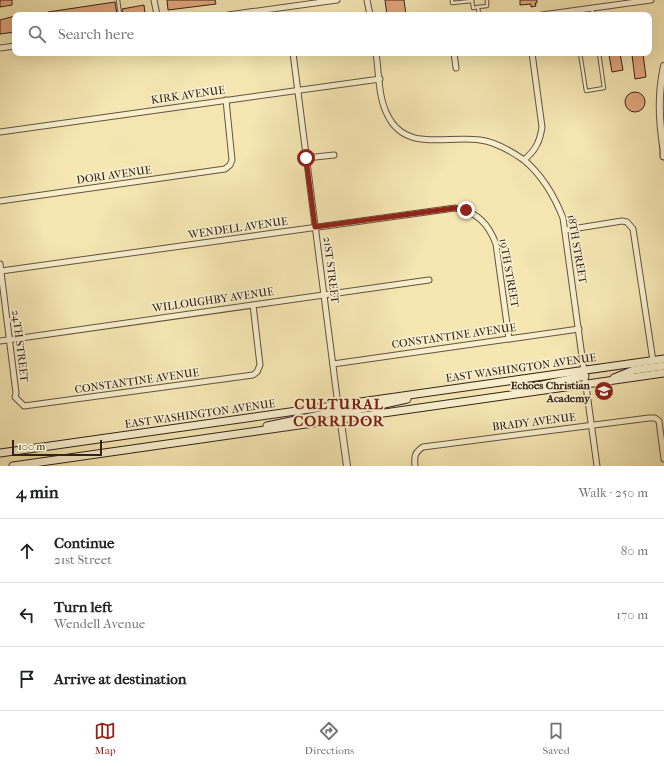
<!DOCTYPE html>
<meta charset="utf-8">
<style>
:root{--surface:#fff;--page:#f6f6f6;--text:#202124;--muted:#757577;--line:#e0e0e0;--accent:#8f2418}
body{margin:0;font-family:"IM FELL French Canon",serif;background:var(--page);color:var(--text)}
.scale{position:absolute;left:12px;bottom:10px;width:90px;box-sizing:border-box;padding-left:4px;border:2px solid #33221b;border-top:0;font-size:11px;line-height:14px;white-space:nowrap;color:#33221b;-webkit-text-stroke:3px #f8efcd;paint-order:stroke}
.stop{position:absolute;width:12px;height:12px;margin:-9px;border:3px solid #8f2418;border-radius:50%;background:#fff}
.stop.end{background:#8f2418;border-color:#fff;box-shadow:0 1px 4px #0008}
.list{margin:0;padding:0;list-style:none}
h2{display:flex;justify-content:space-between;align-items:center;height:52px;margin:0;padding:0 16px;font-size:17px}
h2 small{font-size:13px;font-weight:400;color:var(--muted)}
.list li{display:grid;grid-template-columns:26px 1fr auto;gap:12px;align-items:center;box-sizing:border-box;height:64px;padding:0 16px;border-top:1px solid var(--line)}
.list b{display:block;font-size:15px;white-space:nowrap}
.list p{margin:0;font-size:13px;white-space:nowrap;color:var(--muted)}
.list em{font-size:13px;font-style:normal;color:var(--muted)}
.icon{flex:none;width:22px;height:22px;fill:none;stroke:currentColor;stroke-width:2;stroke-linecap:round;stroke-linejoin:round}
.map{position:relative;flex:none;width:664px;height:466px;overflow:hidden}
.search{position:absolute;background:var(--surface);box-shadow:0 4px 16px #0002;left:12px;right:12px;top:12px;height:44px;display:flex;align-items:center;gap:10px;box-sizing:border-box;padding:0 14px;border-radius:8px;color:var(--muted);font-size:15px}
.sheet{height:244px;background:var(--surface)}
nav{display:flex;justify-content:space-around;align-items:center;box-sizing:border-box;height:56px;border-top:1px solid var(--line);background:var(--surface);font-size:11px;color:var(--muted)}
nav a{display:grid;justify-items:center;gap:2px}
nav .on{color:var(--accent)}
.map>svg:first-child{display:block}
.building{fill:#e7a87f;stroke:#33221b}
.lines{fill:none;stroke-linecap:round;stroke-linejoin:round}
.service-casing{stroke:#645341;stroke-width:4.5}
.minor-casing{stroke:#645341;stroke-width:7}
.tertiary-casing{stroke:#645341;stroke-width:8}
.secondary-casing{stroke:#33221b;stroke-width:9}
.service{stroke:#f8efcd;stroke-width:2.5}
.minor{stroke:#f8efcd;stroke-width:5}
.tertiary{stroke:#f8efcd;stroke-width:6}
.secondary{stroke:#f8efcd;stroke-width:7}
.route{stroke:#8f2418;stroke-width:5}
.labels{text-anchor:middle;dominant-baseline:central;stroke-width:3.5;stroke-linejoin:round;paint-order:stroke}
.street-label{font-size:11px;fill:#33221b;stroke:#f8efcd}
.poi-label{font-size:11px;font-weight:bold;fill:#33221b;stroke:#f8efcd;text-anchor:end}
.district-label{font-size:15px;font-weight:bold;letter-spacing:1px;fill:#7a1f14;stroke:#f8efcd}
</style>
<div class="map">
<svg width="664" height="466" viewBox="0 0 664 466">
<rect width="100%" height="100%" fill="#f5e6b2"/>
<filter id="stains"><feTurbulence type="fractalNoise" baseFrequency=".005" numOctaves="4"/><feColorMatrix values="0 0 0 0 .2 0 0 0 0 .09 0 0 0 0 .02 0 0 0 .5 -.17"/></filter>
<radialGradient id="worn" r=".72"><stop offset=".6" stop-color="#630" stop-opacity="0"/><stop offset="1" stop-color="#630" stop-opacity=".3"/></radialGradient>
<!-- building -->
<g class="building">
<path d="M0 0H12V5L0 7Z"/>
<path d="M167 0H215L216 4 168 10Z"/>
<path d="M385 0H404L406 15H387Z"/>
<path d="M520 0H537V3H535L536 6 531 7V4L520 5Z"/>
<path d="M115 2 117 15H109V13L49 15 48 12Z"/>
<path d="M144 5 145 14 123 15 122 9Z"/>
<path d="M15 16V32L0 34V20Z"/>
<path d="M620 53 623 70 612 72 609 55Z"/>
<path d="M643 54 646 77 635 79 632 55Z"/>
<circle cx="635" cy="102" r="10"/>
</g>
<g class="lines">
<defs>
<g id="service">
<path d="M118 0 120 15"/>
<path d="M452 0V3L472 1"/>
<path d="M472 0 473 8 478 7 479 15"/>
<path d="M478 7 487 6V0"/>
<path d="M592 8 593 15"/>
<path d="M580 53 586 91 604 88 599 53"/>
</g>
<g id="minor">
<path d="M154 0 157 15"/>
<path d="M367 0 370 15"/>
<path d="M228 15 337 0"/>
<path d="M542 15 651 0"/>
<path d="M0 48 15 46"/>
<path d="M293 53 338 405"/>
<path d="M376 53C379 72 378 96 387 114 405 153 446 135 480 140 496 142 511 151 524 160"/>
<path d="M454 53 456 68"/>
<path d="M532 53 542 127C540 141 536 150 524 160 543 176 554 195 563 218L597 466"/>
<path d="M0 132 380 79"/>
<path d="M306 158 334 155"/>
<path d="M0 201 225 169 230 165 232 160 226 100"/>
<path d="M566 230 622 221 627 222 633 229 653 361"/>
<path d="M0 264 16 393 15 397 24 406 253 375 257 372 260 365 253 305"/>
<path d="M1 271 455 208C477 212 488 223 496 244L509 339"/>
<path d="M0 341 429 280"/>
<path d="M333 364 579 329"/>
<path d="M415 466C414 456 415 452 423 447L649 418H655L659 421 664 459"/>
</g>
<g id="tertiary">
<path d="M663 146C659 118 658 94 664 66"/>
<path d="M340 416 347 466"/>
</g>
<g id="secondary">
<path d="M664 141V156"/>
<path d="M614 378 634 370 664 366"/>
<path d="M528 388 585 376"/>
<path d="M339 414 407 399"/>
<path d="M267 426 339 411"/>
<path d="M0 453 664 359"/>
<path d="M13 466 664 373"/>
</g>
</defs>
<!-- service casing -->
<use href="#service" class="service-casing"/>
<!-- minor casing -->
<use href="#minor" class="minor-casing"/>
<!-- tertiary casing -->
<use href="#tertiary" class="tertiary-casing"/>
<!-- secondary casing -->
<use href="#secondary" class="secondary-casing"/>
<!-- service -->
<use href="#service" class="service"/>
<!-- minor -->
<use href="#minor" class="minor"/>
<!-- tertiary -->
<use href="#tertiary" class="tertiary"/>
<!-- secondary -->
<use href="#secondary" class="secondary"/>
</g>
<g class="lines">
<!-- route -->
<path class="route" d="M306 158 315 227 455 208 466 210"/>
</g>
<!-- icons -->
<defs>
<symbol id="school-disc" viewBox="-11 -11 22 22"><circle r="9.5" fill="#8f2418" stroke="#f8efcd"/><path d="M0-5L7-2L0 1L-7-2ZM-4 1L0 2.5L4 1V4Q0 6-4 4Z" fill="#fff"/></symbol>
</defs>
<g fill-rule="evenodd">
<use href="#school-disc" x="593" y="380" width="22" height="22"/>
</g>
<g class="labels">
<!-- street labels -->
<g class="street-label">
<text transform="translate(188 95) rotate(-8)">KIRK AVENUE</text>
<text transform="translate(114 175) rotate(-8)">DORI AVENUE</text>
<text transform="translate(238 228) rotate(-8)">WENDELL AVENUE</text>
<text transform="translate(577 249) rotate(80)">18TH STREET</text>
<text transform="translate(331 270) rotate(83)">21ST STREET</text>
<text transform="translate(509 273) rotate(80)">19TH STREET</text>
<text transform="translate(213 300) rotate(-8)">WILLOUGHBY AVENUE</text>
<text transform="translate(454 336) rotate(-8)">CONSTANTINE AVENUE</text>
<text transform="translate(20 346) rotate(83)">24TH STREET</text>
<text transform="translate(521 368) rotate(-8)">EAST WASHINGTON AVENUE</text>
<text transform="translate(137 381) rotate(-8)">CONSTANTINE AVENUE</text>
<text transform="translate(200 414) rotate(-8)">EAST WASHINGTON AVENUE</text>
<text transform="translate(534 422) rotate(-7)">BRADY AVENUE</text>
</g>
<!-- poi labels -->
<g class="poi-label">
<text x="590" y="385">Echoes Christian<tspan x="590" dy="13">Academy</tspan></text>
</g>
<!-- district labels -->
<g class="district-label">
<text x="339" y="404">CULTURAL<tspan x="339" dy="17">CORRIDOR</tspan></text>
</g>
</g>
<rect width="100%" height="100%" filter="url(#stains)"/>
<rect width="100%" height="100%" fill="url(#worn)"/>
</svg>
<div class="scale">100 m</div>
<div class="stop" style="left:306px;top:158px"></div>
<div class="stop end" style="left:466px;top:210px"></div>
<div class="search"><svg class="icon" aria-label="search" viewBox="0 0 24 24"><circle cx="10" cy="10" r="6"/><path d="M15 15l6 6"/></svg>Search here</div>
</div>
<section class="sheet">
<h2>4 min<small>Walk · 250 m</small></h2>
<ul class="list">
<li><svg class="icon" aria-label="ahead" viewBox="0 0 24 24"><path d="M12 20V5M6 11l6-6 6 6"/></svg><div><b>Continue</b><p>21st Street</p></div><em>80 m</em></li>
<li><svg class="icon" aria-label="left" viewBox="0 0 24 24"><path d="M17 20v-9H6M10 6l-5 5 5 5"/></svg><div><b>Turn left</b><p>Wendell Avenue</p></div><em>170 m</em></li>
<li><svg class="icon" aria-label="arrive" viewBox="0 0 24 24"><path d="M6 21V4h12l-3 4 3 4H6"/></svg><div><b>Arrive at destination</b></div></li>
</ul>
</section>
<nav>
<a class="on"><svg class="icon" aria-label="map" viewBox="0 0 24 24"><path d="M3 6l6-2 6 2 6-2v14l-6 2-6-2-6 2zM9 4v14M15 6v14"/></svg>Map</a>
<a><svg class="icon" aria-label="directions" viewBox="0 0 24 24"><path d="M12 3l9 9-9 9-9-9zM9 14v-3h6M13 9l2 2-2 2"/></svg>Directions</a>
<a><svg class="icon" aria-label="saved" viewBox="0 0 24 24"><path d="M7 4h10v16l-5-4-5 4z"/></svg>Saved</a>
</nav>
